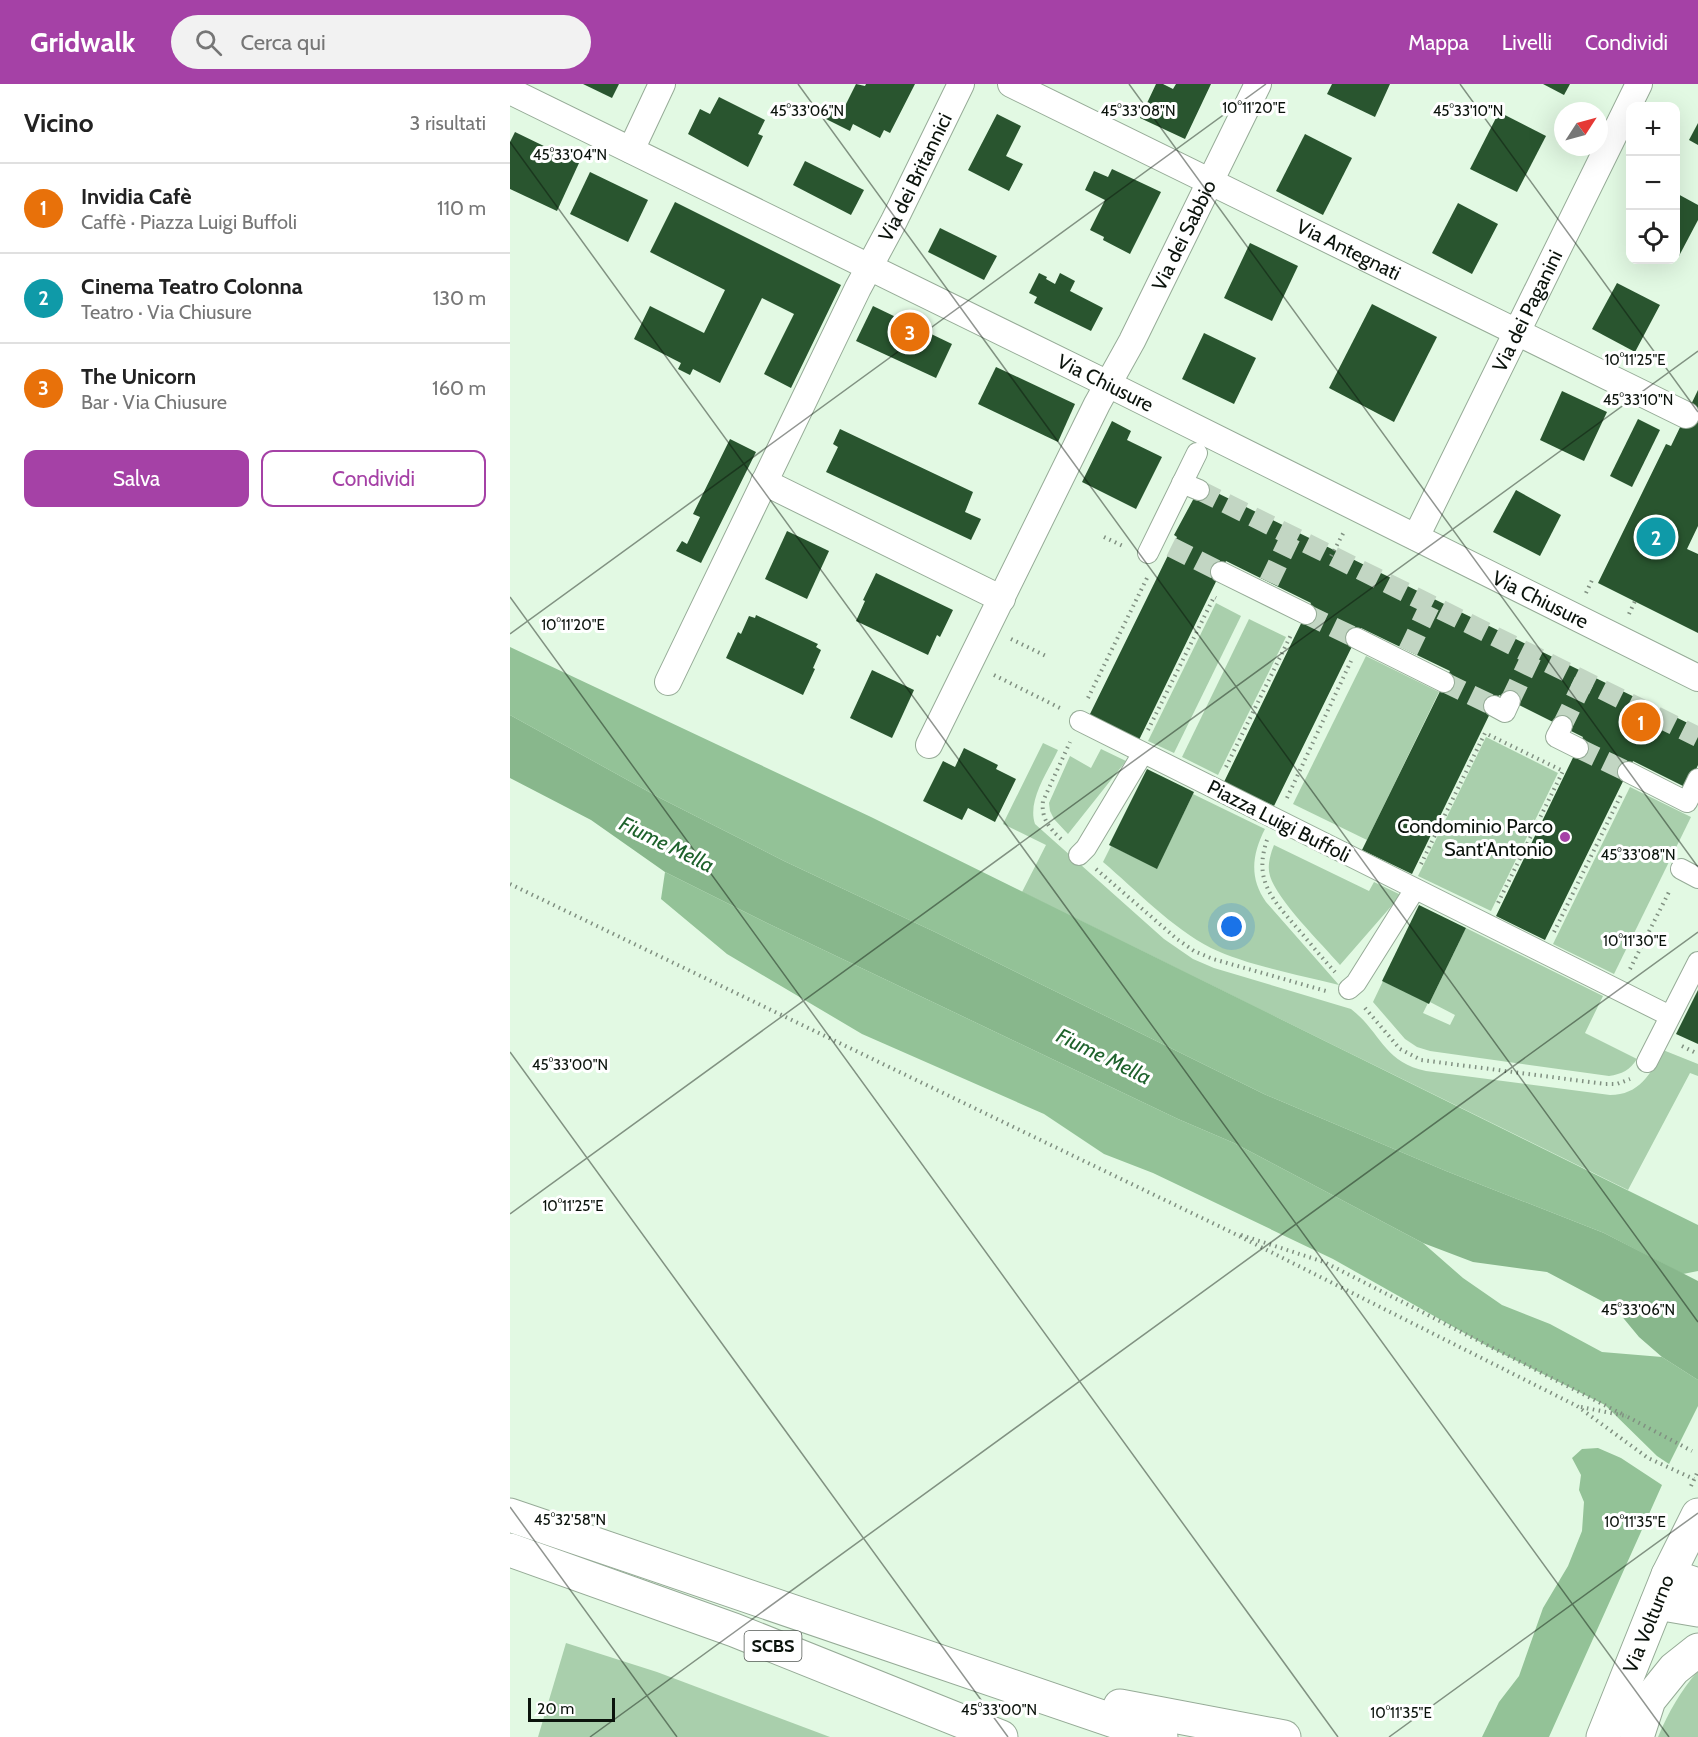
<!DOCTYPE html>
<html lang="it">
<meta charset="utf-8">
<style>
:root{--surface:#fff;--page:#f2f2f2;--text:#222;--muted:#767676;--line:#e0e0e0;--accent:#a541a6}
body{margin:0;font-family:Cabin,sans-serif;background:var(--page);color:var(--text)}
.controls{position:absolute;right:18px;top:18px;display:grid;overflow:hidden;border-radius:12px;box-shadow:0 6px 24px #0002}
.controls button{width:54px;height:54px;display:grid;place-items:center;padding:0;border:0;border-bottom:2px solid var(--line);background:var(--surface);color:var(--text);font:30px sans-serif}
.compass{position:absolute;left:1044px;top:18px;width:54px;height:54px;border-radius:50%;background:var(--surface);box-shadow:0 6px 24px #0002;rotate:54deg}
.scale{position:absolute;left:18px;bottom:15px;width:87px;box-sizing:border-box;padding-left:6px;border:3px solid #0b130c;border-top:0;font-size:16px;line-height:21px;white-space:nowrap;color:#0b130c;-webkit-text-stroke:4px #fff;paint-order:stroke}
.you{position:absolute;left:722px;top:843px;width:21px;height:21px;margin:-15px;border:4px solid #fff;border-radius:50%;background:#1a73e8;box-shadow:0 0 0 9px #1a73e833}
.badge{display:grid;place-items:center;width:39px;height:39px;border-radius:50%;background:var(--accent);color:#fff;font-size:20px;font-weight:700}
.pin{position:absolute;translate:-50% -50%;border:3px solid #fff;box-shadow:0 2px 6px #0006}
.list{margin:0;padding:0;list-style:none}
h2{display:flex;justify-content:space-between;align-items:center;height:78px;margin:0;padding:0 24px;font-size:26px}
h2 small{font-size:20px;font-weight:400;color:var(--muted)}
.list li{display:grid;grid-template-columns:39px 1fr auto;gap:18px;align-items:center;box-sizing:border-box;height:90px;padding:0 24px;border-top:2px solid var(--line)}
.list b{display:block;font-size:22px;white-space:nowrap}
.list p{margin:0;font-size:20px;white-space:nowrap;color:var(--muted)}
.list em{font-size:20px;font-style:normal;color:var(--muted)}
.actions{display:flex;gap:12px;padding:18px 24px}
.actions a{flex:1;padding:14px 0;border:2px solid var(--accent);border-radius:12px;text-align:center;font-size:21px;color:var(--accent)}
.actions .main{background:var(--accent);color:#fff}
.icon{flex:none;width:33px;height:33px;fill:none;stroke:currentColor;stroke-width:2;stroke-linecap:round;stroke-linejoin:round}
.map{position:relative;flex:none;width:1188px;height:1653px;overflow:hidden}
header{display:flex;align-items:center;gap:36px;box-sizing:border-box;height:84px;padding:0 30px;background:var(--accent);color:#fff}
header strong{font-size:28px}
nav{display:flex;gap:33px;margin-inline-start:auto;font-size:21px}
.search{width:420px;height:54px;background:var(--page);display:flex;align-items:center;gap:15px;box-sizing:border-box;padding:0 21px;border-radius:33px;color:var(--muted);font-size:22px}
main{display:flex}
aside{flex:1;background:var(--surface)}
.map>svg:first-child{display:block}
.green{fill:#a9cfac}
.forest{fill:#93c297}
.water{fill:#88b78c}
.building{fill:#29552f}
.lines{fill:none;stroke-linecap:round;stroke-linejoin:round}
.pedestrian-tunnel{stroke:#c2d6c3;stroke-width:20;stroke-dasharray:20 10;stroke-linecap:butt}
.pedestrian-casing{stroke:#96ab97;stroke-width:22}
.minor-casing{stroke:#96ab97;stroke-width:28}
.tertiary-casing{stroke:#96ab97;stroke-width:35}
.trunk-casing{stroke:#96ab97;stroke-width:35}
.path{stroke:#809081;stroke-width:4;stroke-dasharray:1.5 4.5;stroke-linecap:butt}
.pedestrian{stroke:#fff;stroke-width:20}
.minor{stroke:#fff;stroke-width:26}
.tertiary{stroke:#fff;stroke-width:33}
.trunk{stroke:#fff;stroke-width:33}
.ticks{fill:none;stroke:#0b130c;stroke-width:1.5;stroke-opacity:0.45}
.poi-dot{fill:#a541a6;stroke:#fff;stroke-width:2}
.labels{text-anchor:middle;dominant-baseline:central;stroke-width:6;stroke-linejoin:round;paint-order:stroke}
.shield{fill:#fff;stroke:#545a55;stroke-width:1.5}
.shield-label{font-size:18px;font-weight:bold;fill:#0b130c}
.street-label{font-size:20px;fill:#0b130c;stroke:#fff}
.poi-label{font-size:20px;fill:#0b130c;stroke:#fff;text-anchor:end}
.water-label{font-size:21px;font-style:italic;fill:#1e622c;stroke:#fff}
.ticks-label{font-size:15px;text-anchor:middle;fill:#0b130c;stroke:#fff;stroke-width:6;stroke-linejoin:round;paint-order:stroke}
</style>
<header>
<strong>Gridwalk</strong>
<div class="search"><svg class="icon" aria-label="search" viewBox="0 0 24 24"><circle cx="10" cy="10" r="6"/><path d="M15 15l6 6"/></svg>Cerca qui</div>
<nav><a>Mappa</a><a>Livelli</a><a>Condividi</a></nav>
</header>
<main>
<aside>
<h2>Vicino<small>3 risultati</small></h2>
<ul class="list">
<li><span class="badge" style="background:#e8710a">1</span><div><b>Invidia Cafè</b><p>Caffè · Piazza Luigi Buffoli</p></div><em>110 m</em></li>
<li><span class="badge" style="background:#0f9aa8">2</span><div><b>Cinema Teatro Colonna</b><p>Teatro · Via Chiusure</p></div><em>130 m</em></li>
<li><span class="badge" style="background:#e8710a">3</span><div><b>The Unicorn</b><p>Bar · Via Chiusure</p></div><em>160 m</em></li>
</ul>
<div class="actions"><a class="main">Salva</a><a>Condividi</a></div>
</aside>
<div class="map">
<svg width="1188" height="1653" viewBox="0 0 1188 1653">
<rect width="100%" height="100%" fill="#e2f9e3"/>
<!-- green -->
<g class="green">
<path d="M706 519 731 532 664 669 638 657Z"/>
<path d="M739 535 776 553 708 691 672 673Z"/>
<path d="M856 572 929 608 857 756 783 720Z"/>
<path d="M976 653 1048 689 981 827 908 792Z"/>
<path d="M533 659 548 666C538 688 517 716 525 740L654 855 683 875 704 884 841 925C871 948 873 978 916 987L1100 1011C1129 1011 1141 990 1153 966L1188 980V992L1180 989 1118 1106 512 808 536 761 493 740Z"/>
<path d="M591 665 616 677 558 750 544 735 540 727 539 719 560 672 581 684Z"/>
<path d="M1120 703 1181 733 1104 890 1043 860Z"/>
<path d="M683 710 755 745C742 770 739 794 756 818L829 901C789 891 736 881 701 864 662 844 626 806 593 778L601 762 647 784Z"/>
<path d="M764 761 859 807 864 798 891 811 830 881C812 860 767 816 760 792 757 782 760 771 764 761Z"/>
<path d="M956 844 1093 912 1075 949 1127 975C1120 986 1112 990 1099 992L920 967 907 963 895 955 863 918 873 897 918 919 913 929 940 941 945 931 920 918Z"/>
<path d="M56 1559 147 1588 320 1653H28Z"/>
<path d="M1188 1587V1653H1148C1158 1629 1171 1606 1188 1587Z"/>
</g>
<!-- forest -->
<g class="forest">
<path d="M0 563 361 733 1188 1141V1187L1173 1190 1094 1149 936 1087 754 1010 427 849 274 777 150 714 0 631Z"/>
<path d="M155 788 257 839 668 1035 724 1059 913 1159 953 1194 992 1221 1040 1240 1092 1268 1152 1273 1188 1296V1322L1159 1380 1147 1372 1095 1321 979 1263 823 1175 643 1089 594 1070 534 1030 352 950 217 870 151 815Z"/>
<path d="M1088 1364 1111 1374 1152 1401 1039 1653H972L989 1618 1009 1592 1033 1524 1058 1482 1072 1447 1074 1418 1069 1406 1071 1391 1062 1374 1072 1365Z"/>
</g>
<!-- water -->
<path class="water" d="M0 631 150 714 274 777 427 849 754 1010 936 1087 1094 1149 1188 1197V1296L1152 1273 1129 1253 1105 1224 1037 1188 963 1178 913 1159 724 1059 668 1035 257 839 155 788 81 736 0 694Z"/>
<!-- building -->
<g class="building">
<path d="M73 0H109L102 14Z"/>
<path d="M346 0 355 2 356 0H405L380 49 374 46 370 54 343 40 340 47 314 34 318 26 330 32Z"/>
<path d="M646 0H653L663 5 666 0H701L675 55 630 34Z"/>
<path d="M822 0H880L865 33 817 10Z"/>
<path d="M1033 0H1060L1054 11Z"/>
<path d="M209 13 255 36 248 50 253 52 238 83 178 50 190 25 200 30Z"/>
<path d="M989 28 1036 52 1007 108 960 85Z"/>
<path d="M487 30 511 42 496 72 513 80 499 107 458 86Z"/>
<path d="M1188 39V61L1179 56Z"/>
<path d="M5 48 69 79 47 127 0 105V58Z"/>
<path d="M795 50 842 74 813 131 766 107Z"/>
<path d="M295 77 354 106 341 131 283 101Z"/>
<path d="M602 85 651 108 620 170 593 156 594 153 580 146 595 116 575 106 584 87 598 93Z"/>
<path d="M80 88 138 116 118 158 60 130Z"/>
<path d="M1166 109 1188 121V136L1169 172 1166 171Z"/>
<path d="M165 118 331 201 281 304 254 290 284 230 252 214 210 299 183 285 180 291 168 285 171 279 124 255 140 222 194 249 215 206 140 168Z"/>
<path d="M948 119 988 140 962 190 922 169Z"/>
<path d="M430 144 487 172 474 196 418 168Z"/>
<path d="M740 159 788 182 762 237 714 214Z"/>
<path d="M529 189 537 193 536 195 545 200 550 189 565 197 560 207 593 224 581 247 524 219 527 213 519 209Z"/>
<path d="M1107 199 1150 221 1125 268 1082 245Z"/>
<path d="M862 220 927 253 884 338 819 304Z"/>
<path d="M363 222 442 260 426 294 346 257Z"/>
<path d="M694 249 746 274 724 320 672 295Z"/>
<path d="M486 283 565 320 548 358 468 320Z"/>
<path d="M1188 306V442L1177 465 1188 470V549L1088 499 1156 360 1161 362Z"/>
<path d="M1052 307 1097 328 1074 377 1030 356Z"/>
<path d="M1128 335 1150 346 1122 403 1100 392Z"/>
<path d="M602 337 621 347 617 356 652 373 626 425 572 398Z"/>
<path d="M330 345 463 408 455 428 471 435 461 456 316 388 328 363 323 360Z"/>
<path d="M220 355 246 368 191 479 166 467 172 457 177 460 190 433 183 430Z"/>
<path d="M691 401 1188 644V681L1177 704 1123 677 1035 856 986 832 1073 653 989 611 902 790 852 766 940 587 851 544 764 722 714 698 801 519 716 477 629 656 579 632 667 453 664 451Z"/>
<path d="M1006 406 1051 431 1030 472 983 448Z"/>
<path d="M277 447 319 467 297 515 255 495Z"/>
<path d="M366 489 443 526 430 553 427 551 418 571 346 537 355 517 353 516Z"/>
<path d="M246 531 308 560 306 563 311 566 303 584 305 585 293 611 216 574 228 548 231 550 239 532 245 534Z"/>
<path d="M362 586 404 606 382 654 340 634Z"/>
<path d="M454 664 488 681 486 685 506 695 485 738 458 724 452 736 413 717 433 677 445 683Z"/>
<path d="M637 685 684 708 647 785 599 761Z"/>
<path d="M909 821 956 844 919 920 872 897Z"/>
<path d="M1188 906V960L1166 950Z"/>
</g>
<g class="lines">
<!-- pedestrian-tunnel -->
<g class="pedestrian-tunnel">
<path d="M689 406 1188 653"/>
<path d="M661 463 711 488"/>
<path d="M759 498 781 452"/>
<path d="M796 530 846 554"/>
<path d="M898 567 920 521"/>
<path d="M934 598 984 622"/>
<path d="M1000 617 1022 571"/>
<path d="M1052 642 1074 597"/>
<path d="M1068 664 1118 688"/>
</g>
<defs>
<g id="pedestrian">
<path d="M672 399 689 406"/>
<path d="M638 469 687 369"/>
<path d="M711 488 796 530"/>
<path d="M846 554 934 598"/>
<path d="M984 622 995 628 1000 617"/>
<path d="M570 637 1160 932"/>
<path d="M1052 642 1046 653 1068 664"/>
<path d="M1118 688 1177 718 1188 695"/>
<path d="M569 771 576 764 633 669"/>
<path d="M1171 785 1188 794"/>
<path d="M839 905 846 899 905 805"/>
<path d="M1137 978 1188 878"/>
</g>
<g id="minor">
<path id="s1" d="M501 0 1176 331"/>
<path id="s2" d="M0 7 598 300 1188 594"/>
<path d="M121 66 152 0"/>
<path d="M254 398 492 515"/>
<path id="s3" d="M906 453 1129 0"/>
<path id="s4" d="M158 598 348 204 384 137 451 0"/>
<path id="s5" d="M419 661 587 320 622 257 748 0"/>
</g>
<g id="tertiary">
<path id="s6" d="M1093 1653 1158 1491 1188 1431"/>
</g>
<g id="trunk">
<path d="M0 1431 651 1653"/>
<path d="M0 1466 224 1546 491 1653"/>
<path d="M1158 1491 1188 1501"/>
<path d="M1147 1519 1188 1526"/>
<path d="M610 1622 774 1653"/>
<path d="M1127 1653 1139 1616 1164 1585 1188 1566"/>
</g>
</defs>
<!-- pedestrian casing -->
<use href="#pedestrian" class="pedestrian-casing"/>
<!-- minor casing -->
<use href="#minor" class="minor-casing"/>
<!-- tertiary casing -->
<use href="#tertiary" class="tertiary-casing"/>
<!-- trunk casing -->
<use href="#trunk" class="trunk-casing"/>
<!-- path -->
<g class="path">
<path d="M594 453 615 463"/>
<path d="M821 472 835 446"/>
<path d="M1076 509 1083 494"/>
<path d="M1119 530 1125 517"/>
<path d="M501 555 536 572"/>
<path d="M484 591 552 625"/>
<path d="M578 614 638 492"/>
<path d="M638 646 704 513 706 514"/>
<path d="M716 683 781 551 779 550"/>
<path d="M777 714 841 577"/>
<path d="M551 755C539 744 531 734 533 717L560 658"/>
<path d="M757 756C743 797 763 816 788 845 800 859 812 874 825 888"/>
<path d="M911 780 975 649 1053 687 988 819"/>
<path d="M586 785 667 855 684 867 703 875 816 907"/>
<path d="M0 800 719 1147 1067 1322 1138 1374 1184 1395"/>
<path d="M1044 848 1112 709"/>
<path d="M1120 885 1160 806"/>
<path d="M855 924 890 965 911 976 1095 1000H1107L1120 995"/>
<path d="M1172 962 1188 970"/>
<path d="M731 1151 814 1178 1116 1332"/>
<path d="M1071 1323 1116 1332 1182 1367"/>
<path d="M1181 1402 1188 1387"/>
</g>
<!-- pedestrian -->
<use href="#pedestrian" class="pedestrian"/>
<!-- minor -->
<use href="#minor" class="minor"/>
<!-- tertiary -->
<use href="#tertiary" class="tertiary"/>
<!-- trunk -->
<use href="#trunk" class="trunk"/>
</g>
<!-- ticks -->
<path class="ticks" d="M288 0 1188 1238M619 0 1188 783M950 0 1188 328M0 58 1159 1653M0 513 828 1653M0 550 756 0M0 968 498 1653M0 1130 1188 267M0 1423 167 1653M80 1653 1188 848M879 1653 1188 1429"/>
<!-- markers -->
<circle class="poi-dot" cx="1055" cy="753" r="6"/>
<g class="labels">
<!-- shield labels -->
<rect class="shield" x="234.5" y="1547" width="57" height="30" rx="4.5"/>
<g class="shield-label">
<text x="263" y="1562">SCBS</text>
</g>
<!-- street labels -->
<g class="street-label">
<text stroke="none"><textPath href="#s4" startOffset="562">Via dei Britannici</textPath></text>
<text stroke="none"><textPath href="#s5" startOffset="570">Via dei Sabbio</textPath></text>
<text stroke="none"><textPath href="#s1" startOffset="376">Via Antegnati</textPath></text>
<text stroke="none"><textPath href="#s3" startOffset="252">Via dei Paganini</textPath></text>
<text stroke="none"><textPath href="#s2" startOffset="663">Via Chiusure</textPath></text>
<text stroke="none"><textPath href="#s2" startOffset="1149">Via Chiusure</textPath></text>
<text transform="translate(769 737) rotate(27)">Piazza Luigi Buffoli</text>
<text stroke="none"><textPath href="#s6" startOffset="122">Via Volturno</textPath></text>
</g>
<!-- poi labels -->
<g class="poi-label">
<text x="1043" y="742">Condominio Parco<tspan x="1043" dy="23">Sant'Antonio</tspan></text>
</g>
<!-- water labels -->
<g class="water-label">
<text transform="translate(157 760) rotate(26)">Fiume Mella</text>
<text transform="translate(594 972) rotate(26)">Fiume Mella</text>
</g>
</g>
<g class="ticks-label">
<text x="744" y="29">10°11'20"E</text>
<text x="297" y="32">45°33'06"N</text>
<text x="958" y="32">45°33'10"N</text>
<text x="628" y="32">45°33'08"N</text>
<text x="60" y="76">45°33'04"N</text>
<text x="1125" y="281">10°11'25"E</text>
<text x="1128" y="321">45°33'10"N</text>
<text x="63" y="546">10°11'20"E</text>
<text x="1128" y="776">45°33'08"N</text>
<text x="1125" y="862">10°11'30"E</text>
<text x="60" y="986">45°33'00"N</text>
<text x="63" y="1127">10°11'25"E</text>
<text x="1128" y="1231">45°33'06"N</text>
<text x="60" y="1441">45°32'58"N</text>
<text x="1125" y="1443">10°11'35"E</text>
<text x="489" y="1631">45°33'00"N</text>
<text x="891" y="1634">10°11'35"E</text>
</g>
</svg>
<div class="controls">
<button>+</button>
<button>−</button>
<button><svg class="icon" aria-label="locate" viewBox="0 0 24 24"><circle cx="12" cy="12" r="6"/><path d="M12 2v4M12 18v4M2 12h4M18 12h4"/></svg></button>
</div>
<svg class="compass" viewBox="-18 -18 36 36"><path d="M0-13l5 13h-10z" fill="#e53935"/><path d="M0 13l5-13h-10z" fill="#767676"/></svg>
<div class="scale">20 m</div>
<div class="you"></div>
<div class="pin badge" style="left:1131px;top:638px;background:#e8710a">1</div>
<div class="pin badge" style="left:1146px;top:453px;background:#0f9aa8">2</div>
<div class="pin badge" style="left:400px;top:248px;background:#e8710a">3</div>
</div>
</main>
